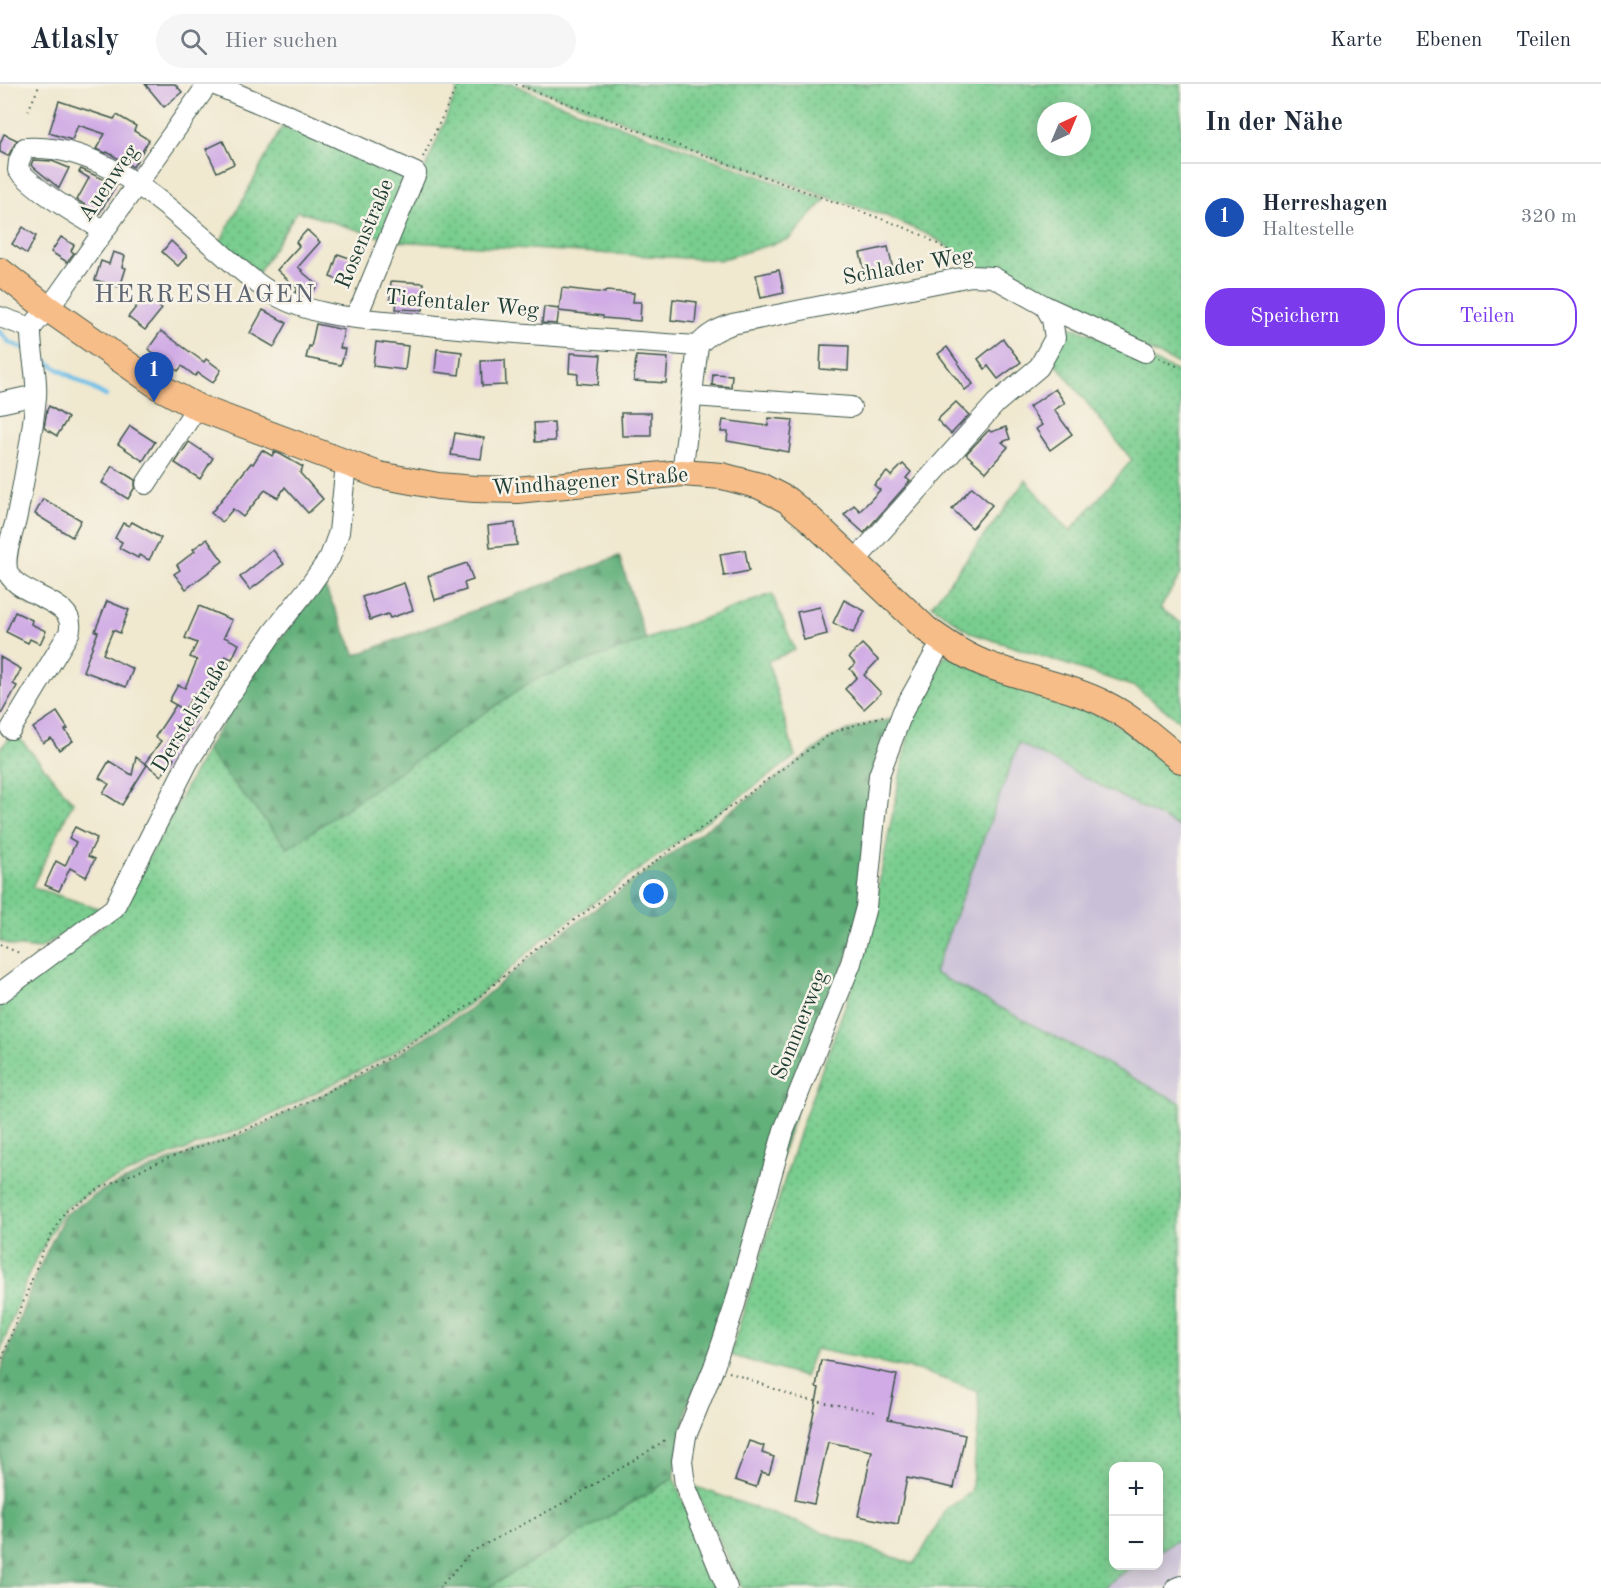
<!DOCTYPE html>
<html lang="de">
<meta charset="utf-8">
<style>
:root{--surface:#fff;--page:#f6f6f7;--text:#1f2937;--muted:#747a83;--line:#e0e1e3;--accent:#7c3aed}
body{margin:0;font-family:"Old Standard TT",serif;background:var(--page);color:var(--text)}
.controls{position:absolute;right:18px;bottom:18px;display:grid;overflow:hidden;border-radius:12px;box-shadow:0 3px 15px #0003}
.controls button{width:54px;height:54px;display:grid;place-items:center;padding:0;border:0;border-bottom:2px solid var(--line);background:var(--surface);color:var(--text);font:30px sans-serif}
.compass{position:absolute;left:1037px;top:18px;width:54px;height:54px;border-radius:50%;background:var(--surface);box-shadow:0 3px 15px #0003;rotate:44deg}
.you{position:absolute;left:654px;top:810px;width:21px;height:21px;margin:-15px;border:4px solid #fff;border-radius:50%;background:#1a73e8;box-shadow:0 0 0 9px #1a73e833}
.badge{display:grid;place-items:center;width:39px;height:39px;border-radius:50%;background:var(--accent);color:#fff;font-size:20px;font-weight:700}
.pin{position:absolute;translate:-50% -50px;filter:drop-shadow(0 2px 3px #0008)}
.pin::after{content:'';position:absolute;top:32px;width:21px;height:18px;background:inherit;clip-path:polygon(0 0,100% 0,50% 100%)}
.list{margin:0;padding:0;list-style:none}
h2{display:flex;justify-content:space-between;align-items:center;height:78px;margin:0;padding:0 24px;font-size:26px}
h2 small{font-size:20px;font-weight:400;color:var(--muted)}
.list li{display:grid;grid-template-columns:39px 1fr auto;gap:18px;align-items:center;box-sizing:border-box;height:108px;padding:0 24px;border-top:2px solid var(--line)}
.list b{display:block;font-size:22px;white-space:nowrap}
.list p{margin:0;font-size:20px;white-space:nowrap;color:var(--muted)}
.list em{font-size:20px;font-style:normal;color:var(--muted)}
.actions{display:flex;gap:12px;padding:18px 24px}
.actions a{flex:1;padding:14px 0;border:2px solid var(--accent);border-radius:24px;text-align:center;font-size:21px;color:var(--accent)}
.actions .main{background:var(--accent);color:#fff}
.icon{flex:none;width:33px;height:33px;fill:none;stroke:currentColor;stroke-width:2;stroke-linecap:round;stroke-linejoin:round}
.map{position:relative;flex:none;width:1181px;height:1504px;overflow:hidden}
header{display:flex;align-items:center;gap:36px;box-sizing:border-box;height:84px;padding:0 30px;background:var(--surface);border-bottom:2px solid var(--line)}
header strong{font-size:28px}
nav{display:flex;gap:33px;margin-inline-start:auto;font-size:21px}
.search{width:420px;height:54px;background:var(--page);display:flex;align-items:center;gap:15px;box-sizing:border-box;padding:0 21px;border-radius:33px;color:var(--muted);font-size:22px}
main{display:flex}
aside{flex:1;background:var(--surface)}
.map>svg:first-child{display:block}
.industrial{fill:#c9bfd7}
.grass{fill:url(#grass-dots);stroke:#4c8562;stroke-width:1.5;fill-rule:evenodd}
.forest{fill:url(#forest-firs);stroke:#407657;stroke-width:1.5}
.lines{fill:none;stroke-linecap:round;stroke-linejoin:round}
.stream{stroke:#6cbfe8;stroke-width:4.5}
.building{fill:#d0abe5}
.minor-casing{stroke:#3e574b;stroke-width:22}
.major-casing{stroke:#3e574b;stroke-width:28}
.path{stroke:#3e574b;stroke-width:2;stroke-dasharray:1.5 4.5;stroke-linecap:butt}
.minor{stroke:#fff;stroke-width:20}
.major{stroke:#f7bd88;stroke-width:26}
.labels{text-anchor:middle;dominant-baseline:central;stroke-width:5;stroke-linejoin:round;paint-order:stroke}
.street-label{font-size:22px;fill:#1f3d34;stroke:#f7f3e8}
.quarter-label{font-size:26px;letter-spacing:1.5px;fill:#5d6472;stroke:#f7f3e8}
</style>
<header>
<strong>Atlasly</strong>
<div class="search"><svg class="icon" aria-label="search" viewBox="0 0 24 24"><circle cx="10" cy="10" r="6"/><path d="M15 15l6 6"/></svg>Hier suchen</div>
<nav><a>Karte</a><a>Ebenen</a><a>Teilen</a></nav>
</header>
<main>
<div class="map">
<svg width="1181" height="1504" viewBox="0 0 1181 1504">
<defs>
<pattern id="grass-dots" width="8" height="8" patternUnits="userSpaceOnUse" patternTransform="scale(1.5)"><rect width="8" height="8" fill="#79cd8f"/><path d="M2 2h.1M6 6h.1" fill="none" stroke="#63a876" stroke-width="1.8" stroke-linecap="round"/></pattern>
<pattern id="forest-firs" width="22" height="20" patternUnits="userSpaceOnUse" patternTransform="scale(1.5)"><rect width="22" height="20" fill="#62b07a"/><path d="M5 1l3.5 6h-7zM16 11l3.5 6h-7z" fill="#509065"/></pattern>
</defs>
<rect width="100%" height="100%" fill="#f7f3e8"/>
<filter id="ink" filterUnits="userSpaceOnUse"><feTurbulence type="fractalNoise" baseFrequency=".0167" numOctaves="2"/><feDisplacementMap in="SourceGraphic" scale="12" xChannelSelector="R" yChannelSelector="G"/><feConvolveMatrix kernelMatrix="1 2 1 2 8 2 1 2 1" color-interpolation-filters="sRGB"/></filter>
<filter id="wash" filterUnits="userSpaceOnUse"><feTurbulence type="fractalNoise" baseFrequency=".008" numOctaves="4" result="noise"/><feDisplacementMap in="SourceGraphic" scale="24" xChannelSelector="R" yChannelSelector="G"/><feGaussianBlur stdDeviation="1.35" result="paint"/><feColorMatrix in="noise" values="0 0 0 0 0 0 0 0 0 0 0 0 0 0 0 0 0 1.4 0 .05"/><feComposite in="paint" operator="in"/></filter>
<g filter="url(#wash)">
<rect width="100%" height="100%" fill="#f0e8cf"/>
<!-- industrial -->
<g class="industrial">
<path d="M1019 659 1181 744V1019L934 889Z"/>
<path d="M1181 1454V1504H1103L1113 1495 1135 1482H1158L1159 1467Z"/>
</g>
<!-- grass -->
<g class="grass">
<path d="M460 0H513L549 16 825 116 789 155 719 176 395 157Z"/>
<path d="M523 0H1181V281L1071 231 988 189 933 153 884 131 830 114ZM1046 27H1082V63H1046Z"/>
<path d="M282 43 376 77 407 92 384 154 297 127 257 191 219 160Z"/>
<path d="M1069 244 1079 245 1181 289V490L1160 524 1181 539V638L1135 603 971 549 932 521 1026 396 1070 447 1132 376 1050 272Z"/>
<path d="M772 510 795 566 768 577 795 673 546 853 468 921 388 972 251 1041 166 1073 102 1101 64 1125 30 1187 0 1268V917L119 829 206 666 288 764 533 596Z"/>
<path d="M945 571 994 593 1107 634 1181 686V744L1019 659 934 889 1181 1019V1454L1159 1467 1158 1382H1114V1482H1135L1113 1495 1103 1504H742L694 1402 913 1480 923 1466 947 1425 971 1408 979 1336 978 1307 918 1286 815 1265 804 1293 730 1271 802 1040 866 865 912 632Z"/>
<path d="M15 649 73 718 32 803 104 826 39 865 13 862 0 857V664Z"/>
<path d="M674 1394 717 1504H487Z"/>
</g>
<!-- forest -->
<g class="forest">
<path d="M619 472 646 556 533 596 288 764 206 666 251 593 323 499 356 571Z"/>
<path d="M896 634 856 848 730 1225 687 1323 674 1394 487 1504H0V1292L5 1274 36 1190 65 1130 103 1106 166 1078 255 1045 387 977 468 926 549 858 834 652 865 641Z"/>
</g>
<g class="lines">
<!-- stream -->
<g class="stream">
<path d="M0 248 9 258 23 264"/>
<path d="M42 274 58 285 106 312"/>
</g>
</g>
<g id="blocks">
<!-- building -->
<g class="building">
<path d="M145 0H175L182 8 164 23Z"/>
<path d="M59 17 114 35 117 31 136 42 134 47 149 56 133 83 107 68 106 69 96 65 105 50 78 41 72 56 49 49Z"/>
<path d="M4 50 17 56 8 72 0 68V60Z"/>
<path d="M223 57 234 80 217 88 206 65Z"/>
<path d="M33 76 52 77 69 84 59 104 31 81Z"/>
<path d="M81 85 116 101 99 130 77 116 89 94 79 88Z"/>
<path d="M23 143 36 152 27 170 12 160Z"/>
<path d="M307 146 320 158 298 183 302 186 301 187 318 201 309 212 296 208 298 205 277 186 299 162 296 158Z"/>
<path d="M61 153 74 161 71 167 74 169 67 178 51 168Z"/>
<path d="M171 157 187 172 178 182 162 168Z"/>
<path d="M888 163 894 190 867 196 860 169Z"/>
<path d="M113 168 125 172 122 183 126 184 120 203 95 196 101 177 109 180Z"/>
<path d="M338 170 358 177 349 200 330 193Z"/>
<path d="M779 186 784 209 761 214 756 191Z"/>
<path d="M391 197 424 199 423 226 396 225 397 216 390 215Z"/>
<path d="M562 204 605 209V207L634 209 633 218H641L640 237 603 234V232L559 227Z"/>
<path d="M145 212 162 225 145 246 128 233Z"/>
<path d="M673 215 697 218 695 239 671 236Z"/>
<path d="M544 223 559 225 557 240 542 239Z"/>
<path d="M263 226 287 239 274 263 250 249Z"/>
<path d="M316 240 344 246 340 264 345 265 341 281 306 274 309 262 311 263Z"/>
<path d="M161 247 204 278 206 275 221 286 213 299 198 289 195 292 182 282 178 287 148 265Z"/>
<path d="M1003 255 1021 278 998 295 988 282 985 285 978 275Z"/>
<path d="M376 258 408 262 405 286 373 282Z"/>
<path d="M821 261 849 262 848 287 820 285Z"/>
<path d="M947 263 973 300 965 306 938 270Z"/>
<path d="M437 265 462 268 459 291 435 288Z"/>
<path d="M570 269 601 271 598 301 577 299 578 290 569 289Z"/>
<path d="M636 272 668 274 666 299 634 297Z"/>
<path d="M505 276 506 301 482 302 481 277Z"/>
<path d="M713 290 732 291 731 303 712 301Z"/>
<path d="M1055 305 1065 319 1054 326 1072 350 1050 366 1036 345 1042 341 1029 323Z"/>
<path d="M956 318 969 331 951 350 937 336Z"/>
<path d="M49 322 68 334 57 352 44 344 47 326Z"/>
<path d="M621 329H651V352H622Z"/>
<path d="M769 334 793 336 789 368 727 357 728 348H721L723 336 768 342Z"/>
<path d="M554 338 555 357 535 358 534 339Z"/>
<path d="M130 342 155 358 143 377 118 360Z"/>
<path d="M1006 343 1010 355 1002 358 1008 363 986 388 966 370 989 346 991 348Z"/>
<path d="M455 349 484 354 481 375 451 371Z"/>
<path d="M189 358 213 374 200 395 175 379Z"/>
<path d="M262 366 272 372 274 368 280 370 303 383 300 389 323 415 308 429 285 403 278 414 265 406 243 433 233 425 222 438 211 429 251 379 253 380Z"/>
<path d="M903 380 911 388 906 394 910 397 864 449 844 431 854 421 860 427 880 406 874 401 887 388 891 392Z"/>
<path d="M112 382 135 396V403L128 415 102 399Z"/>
<path d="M972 403 992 421 972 444 952 425Z"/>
<path d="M43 415 81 436 72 453 35 430Z"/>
<path d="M132 438 161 454 149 476 139 471 138 474 119 464 122 458 115 454 123 439 129 442Z"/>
<path d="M515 439 517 461 490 464 488 442Z"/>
<path d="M207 455 223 477 186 505 174 490 180 486 177 481 195 467 193 465Z"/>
<path d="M273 466 284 480 250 506 240 493Z"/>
<path d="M745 466 749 487 724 492 720 470Z"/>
<path d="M467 479 473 496 464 499 466 506 435 516 428 492Z"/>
<path d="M404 499 413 526 390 534 388 530 370 536 362 513Z"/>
<path d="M844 516 865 527 853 549 833 539Z"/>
<path d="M107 517 129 526 120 549 113 546 103 570 133 585 126 603 83 587 98 548 95 547Z"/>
<path d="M199 522 232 536 224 553 239 560 232 575 225 572 207 614 196 609 184 626 176 621 196 634 170 673 174 675 161 692 145 679 161 657 155 653 176 621 169 617 178 601 185 604 197 576 190 573 197 559 185 554Z"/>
<path d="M820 523 827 550 804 556 797 528Z"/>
<path d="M15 528 32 536 31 540 46 547 40 560 30 555 28 559 6 548Z"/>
<path d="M862 560 878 576 864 591 881 609 864 625 845 605 857 593 850 585 855 580 849 573Z"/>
<path d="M0 573 21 585 13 600 17 602 0 632Z"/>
<path d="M57 628 68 645 65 646 73 657 59 666 51 654 43 659 33 644Z"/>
<path d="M136 673 147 681 122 721 103 709 109 700 99 694 109 677 132 691Z"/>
<path d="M75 743 97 754 88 772 95 775 86 793 70 784 59 807 45 801 56 777 65 782 76 758 69 754Z"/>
<path d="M821 1276 897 1291 888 1335 965 1351 954 1404 907 1394 898 1440 858 1432 872 1367 828 1358 814 1420 795 1416 819 1304 816 1303Z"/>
<path d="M749 1357 764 1362 762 1369 774 1373 769 1390 761 1388 756 1403 735 1396Z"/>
</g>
</g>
</g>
<g filter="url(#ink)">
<use href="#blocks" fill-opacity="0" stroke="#3e574b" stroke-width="1.5"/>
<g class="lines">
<defs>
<g id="minor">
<path d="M213 0 290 32 416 89 362 220 354 233"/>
<path d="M104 147C75 129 42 111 18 86L19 77 25 64C103 59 165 121 220 168 238 184 256 200 277 212 319 235 372 235 418 240 511 250 605 256 698 262L682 389"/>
<path d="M0 233 31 244"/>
<path d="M698 262C707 250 719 245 732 240L971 192 993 193 1045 222 1145 268"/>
<path d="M692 312 851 323"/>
<path d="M0 319 36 311"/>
<path d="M146 400 197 323"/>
<path d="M854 478 996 319 1039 283 1055 254 1052 235 1045 222"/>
<path d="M11 645 69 549C80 514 12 513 7 485 4 468 14 448 17 431 25 392 32 352 36 313 38 290 30 267 31 244L57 213 208 0"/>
<path d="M0 909 114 824 188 678 230 611 274 547 309 503 330 473 339 448 346 380"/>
<path d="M727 1504 685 1401 682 1377 686 1352 714 1283 733 1227 784 1046 851 879 866 823 879 691 903 627 942 557"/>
<path d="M1176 1504 1181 1502"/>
</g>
<path id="major" d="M0 187 47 224 160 303 199 324 379 391 438 402 475 405 517 406 682 389 722 392 760 402 787 416 810 435 926 545C947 560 969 575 994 583 1031 596 1072 603 1107 621 1135 635 1157 657 1181 676"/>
</defs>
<!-- minor casing -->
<use href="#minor" class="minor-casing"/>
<!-- major casing -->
<use href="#major" class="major-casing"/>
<!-- path -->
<g class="path">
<path d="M516 0 682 63 901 142 922 151 965 176"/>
<path d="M28 27 40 0"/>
<path d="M423 73 458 0"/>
<path d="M1159 274 1181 284"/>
<path d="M0 861 22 870"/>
<path d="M0 1280 43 1166 65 1127 102 1103 166 1075 257 1041 316 1014 388 974 468 922 547 856 833 648 883 632"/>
<path d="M729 1288 799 1314 876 1328"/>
<path d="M439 1504 471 1468 565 1418 644 1370 668 1354"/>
</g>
<!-- minor -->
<use href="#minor" class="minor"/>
<!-- major -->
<use href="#major" class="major"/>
</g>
</g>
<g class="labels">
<!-- street labels -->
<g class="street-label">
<text transform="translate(109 99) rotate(-55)">Auenweg</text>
<text transform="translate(365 150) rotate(-67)">Rosenstraße</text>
<text transform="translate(908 183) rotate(-10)">Schlader Weg</text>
<text transform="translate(462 220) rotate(5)">Tiefentaler Weg</text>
<text transform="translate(590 398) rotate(-4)">Windhagener Straße</text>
<text transform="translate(191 632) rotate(-59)">Derstelstraße</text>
<text transform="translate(800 941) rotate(-68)">Sommerweg</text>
</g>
<!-- quarter labels -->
<g class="quarter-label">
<text x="205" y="211">HERRESHAGEN</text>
</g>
</g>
</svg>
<div class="controls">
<button>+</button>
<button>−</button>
</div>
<svg class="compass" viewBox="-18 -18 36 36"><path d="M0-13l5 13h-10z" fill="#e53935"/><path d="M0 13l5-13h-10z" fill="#747a83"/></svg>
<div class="you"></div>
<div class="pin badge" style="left:154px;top:318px;background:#1a4fb4">1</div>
</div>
<aside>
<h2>In der Nähe<small></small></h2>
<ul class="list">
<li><span class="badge" style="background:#1a4fb4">1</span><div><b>Herreshagen</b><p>Haltestelle</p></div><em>320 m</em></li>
</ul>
<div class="actions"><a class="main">Speichern</a><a>Teilen</a></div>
</aside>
</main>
